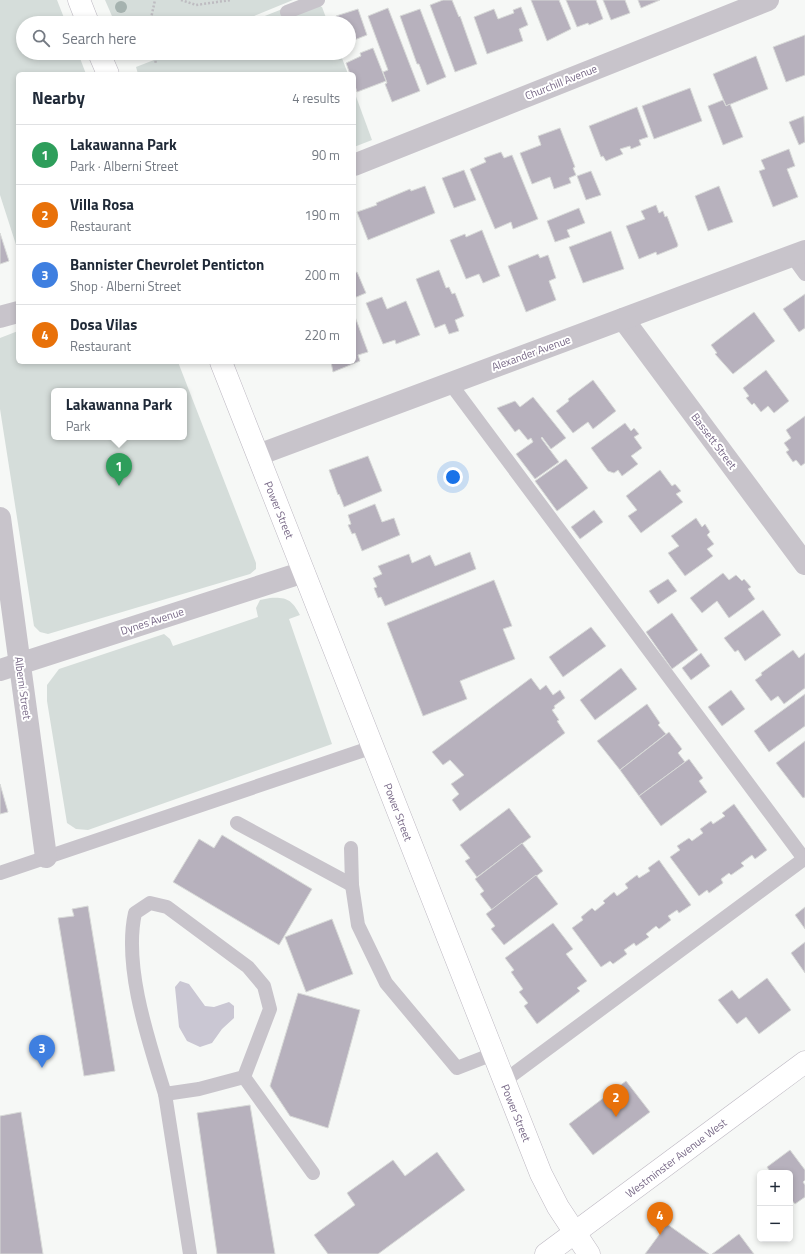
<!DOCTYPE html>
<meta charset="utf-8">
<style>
:root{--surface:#fff;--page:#f6f6f7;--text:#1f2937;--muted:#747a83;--line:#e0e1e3;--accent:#db2777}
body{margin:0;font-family:"Titillium Web",sans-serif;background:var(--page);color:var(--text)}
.controls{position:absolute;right:12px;bottom:12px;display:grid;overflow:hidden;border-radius:6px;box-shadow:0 2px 6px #0003}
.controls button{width:36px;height:36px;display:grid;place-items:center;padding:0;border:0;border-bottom:1px solid var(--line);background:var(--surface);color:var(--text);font:20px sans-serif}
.you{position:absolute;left:453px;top:477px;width:14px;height:14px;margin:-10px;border:3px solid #fff;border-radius:50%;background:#1a73e8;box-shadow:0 0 0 6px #1a73e833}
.badge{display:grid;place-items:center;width:26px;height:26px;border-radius:50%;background:var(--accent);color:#fff;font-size:13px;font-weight:700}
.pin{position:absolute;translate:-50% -33px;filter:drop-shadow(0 1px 2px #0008)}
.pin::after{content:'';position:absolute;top:21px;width:14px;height:12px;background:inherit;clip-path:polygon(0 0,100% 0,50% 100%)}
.popup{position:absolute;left:51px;top:388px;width:136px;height:52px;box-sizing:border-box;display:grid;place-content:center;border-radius:6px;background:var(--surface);filter:drop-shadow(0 1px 3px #0005);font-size:13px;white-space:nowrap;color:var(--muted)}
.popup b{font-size:15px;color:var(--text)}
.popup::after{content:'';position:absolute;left:50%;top:100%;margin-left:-8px;border:8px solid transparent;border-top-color:var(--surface)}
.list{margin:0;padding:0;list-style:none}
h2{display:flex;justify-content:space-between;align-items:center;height:52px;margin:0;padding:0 16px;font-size:17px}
h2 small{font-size:13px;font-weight:400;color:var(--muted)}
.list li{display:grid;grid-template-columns:26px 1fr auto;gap:12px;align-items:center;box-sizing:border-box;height:60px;padding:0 16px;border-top:1px solid var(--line)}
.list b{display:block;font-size:15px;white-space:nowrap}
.list p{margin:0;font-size:13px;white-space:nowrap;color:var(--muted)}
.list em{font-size:13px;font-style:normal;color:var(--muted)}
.icon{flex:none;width:22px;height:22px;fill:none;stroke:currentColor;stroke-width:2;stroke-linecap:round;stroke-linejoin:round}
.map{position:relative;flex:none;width:805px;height:1254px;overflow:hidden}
.search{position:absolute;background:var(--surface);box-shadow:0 2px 6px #0003;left:16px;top:16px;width:340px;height:44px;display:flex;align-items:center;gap:10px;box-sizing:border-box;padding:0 14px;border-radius:22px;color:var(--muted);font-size:15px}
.panel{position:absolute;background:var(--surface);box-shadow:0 2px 6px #0003;left:16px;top:72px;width:340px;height:292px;border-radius:6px}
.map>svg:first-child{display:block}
.green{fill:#d5ddda;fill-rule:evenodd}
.water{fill:#cac7d3}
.building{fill:#b7b1bd;stroke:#d8dad8}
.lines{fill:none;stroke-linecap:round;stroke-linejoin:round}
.secondary-casing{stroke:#bdb8c2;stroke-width:23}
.path{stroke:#bebcc1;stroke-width:2.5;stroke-dasharray:2 2;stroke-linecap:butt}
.lane{stroke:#c8c4cb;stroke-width:14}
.street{stroke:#c8c4cb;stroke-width:22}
.secondary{stroke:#fff;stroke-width:22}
.tree{fill:#a5b2af}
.labels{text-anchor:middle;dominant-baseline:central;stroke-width:4;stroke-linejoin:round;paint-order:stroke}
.street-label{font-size:11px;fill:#776886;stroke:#fff}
</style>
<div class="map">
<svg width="805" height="1254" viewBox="0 0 805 1254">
<rect width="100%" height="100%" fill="#f6f8f6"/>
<!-- green -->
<g class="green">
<path d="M0 0H57L66 23H23V53H78L86 74H18V251L0 195Z"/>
<path d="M105 0H293L237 23H115Z"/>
<path d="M305 0H309L322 7 328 23H247Z"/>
<path d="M172 53H340L348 74H138L136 67Z"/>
<path d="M354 91 372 140 354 147Z"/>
<path d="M18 331V362H178L256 563V569L250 574 48 634 40 632 34 626 0 409V338ZM54 391H184V437H54Z"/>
<path d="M270 598C287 597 292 600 300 615L289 619 332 744 88 830 76 829 67 823 47 701V685L59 669 164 634 170 639 173 646 258 617 256 608 260 600Z"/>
</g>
<!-- water -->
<path class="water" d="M180 981 189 984 205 1006 214 1007 229 1002 234 1006V1018L222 1029 212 1043 200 1047 187 1041 179 1027 175 987Z"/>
<!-- building -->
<g class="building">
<path d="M443 0H452L459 17 460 16 477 64 455 72 430 5Z"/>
<path d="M531 0H559L571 29 547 41Z"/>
<path d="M566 0H596L603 19 589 25 588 23 577 27Z"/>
<path d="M603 0H625L630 13 611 20Z"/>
<path d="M638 0H660L641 8Z"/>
<path d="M521 7 528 25 519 29 523 41 487 54 474 17 494 9 498 19 514 13 513 10Z"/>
<path d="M388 8 420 91 392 102 385 84 387 83 383 72 388 70 368 16Z"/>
<path d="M358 9 367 35 349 42V23H338L336 16Z"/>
<path d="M420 9 446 77 427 85 419 64H417L400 16Z"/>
<path d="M805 35V75L786 82 773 47Z"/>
<path d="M373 48 386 81 357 92 354 83V74H350L346 63 361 56 360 53Z"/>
<path d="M756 56 768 89 726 106 713 74Z"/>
<path d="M690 88 702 121 654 139 642 106Z"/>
<path d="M723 100 726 106 730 104 743 137 723 145 708 106Z"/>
<path d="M637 107 648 137 639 140 641 145 631 149 630 146 620 149 623 154 606 161 603 156 601 157 589 126Z"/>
<path d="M804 116 805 142 799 145 789 122Z"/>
<path d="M560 128 575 167 573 168 576 175 569 178 571 183 554 189 550 177 532 184 520 153 541 145 538 136Z"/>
<path d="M789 149 795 166 787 169 798 197 773 207 759 171 765 169 761 160Z"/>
<path d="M501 152 504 158 512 155 538 219 513 229 511 222 495 229 470 169 486 162 484 158Z"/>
<path d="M464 170 476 200 454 208 442 178Z"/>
<path d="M591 171 601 195 586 200 577 176Z"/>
<path d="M425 186 435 213 368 240 357 212 377 205 376 203 410 189 411 191Z"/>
<path d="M719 186 733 222 708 231 695 196Z"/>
<path d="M656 205 659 213 663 211 665 217 667 216 678 245 677 247 657 255 656 252 639 259 626 226 645 219 641 211Z"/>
<path d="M579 208 585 223 567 230 570 237 555 242 547 221Z"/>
<path d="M482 230 500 276 483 283 479 274 466 279 450 240 465 234 466 237Z"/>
<path d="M611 231 624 269 583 283 569 247Z"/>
<path d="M0 233 9 261 0 264Z"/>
<path d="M538 254 540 258 548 255 556 278 549 281 556 300 526 312 508 266Z"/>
<path d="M439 270 446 288 449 287 452 294 455 293 464 316 455 320 459 331 449 334 445 324 435 328 416 279Z"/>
<path d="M357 272 366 293 354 298V273Z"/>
<path d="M805 294V328L799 332 783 309Z"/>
<path d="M382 297 387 309 406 301 420 335 396 344 395 340 383 344 366 303Z"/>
<path d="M754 312 775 341 733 374 715 354 717 353 711 345Z"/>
<path d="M354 314 368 352 358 355 360 361 333 372 331 362H354Z"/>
<path d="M766 370 789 401 774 413 768 406 761 412 754 403 752 405 746 398 749 396 743 388Z"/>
<path d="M593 380 616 411 593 429 588 422 573 433 556 411 569 401 568 399Z"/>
<path d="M533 397 566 438 551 449 542 437 541 438 559 462 535 479 516 454 533 442 531 438 528 440 519 429 515 432 497 408 515 401 520 407Z"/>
<path d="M805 416V463L801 466 796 460 793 462 786 452 789 450 784 443 791 438 786 430Z"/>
<path d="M625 423 631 431 634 428 639 434 634 437 642 448 631 456 638 464 622 476 618 470 614 473 608 471 591 448Z"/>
<path d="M368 456 382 491 344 507 339 494 338 495 329 470Z"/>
<path d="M566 459 588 488 557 511 535 481Z"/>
<path d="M660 470 672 486 675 484 681 491 676 494 683 502 641 533 628 516 637 510 626 496Z"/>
<path d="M375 504 382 522 394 518 400 535 362 551 355 533 352 534 348 525 351 524 348 515Z"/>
<path d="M594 510 603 522 580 539 571 527Z"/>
<path d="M696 518 702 527 705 524 710 532 707 535 714 544 707 549 713 556 685 576 668 553 679 546 671 536Z"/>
<path d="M470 552 476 569 385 606 381 597 378 598 374 588 377 587 373 578 382 574 378 566 409 554 412 563 430 555 435 566Z"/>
<path d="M723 573 729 580 736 575 742 581 744 579 751 587 748 589 755 599 729 618 717 601 702 613 690 598Z"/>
<path d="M668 579 677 591 658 604 649 591Z"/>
<path d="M494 580 512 626 503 629 515 659 460 681 467 699 423 716 387 623Z"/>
<path d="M763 610 781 635 745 661 738 650 735 652 724 638Z"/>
<path d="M672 613 698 650 672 669 646 632Z"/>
<path d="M591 627 606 646 563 677 549 657Z"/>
<path d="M793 650 799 658 805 653V688L784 704 778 696 771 701 755 680 762 675 761 673Z"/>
<path d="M701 653 710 666 691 680 682 668Z"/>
<path d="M621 668 637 689 595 720 580 700Z"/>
<path d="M531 678 540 690 546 685 553 695 560 690 565 698 554 706 555 708 552 710 559 720 557 721 565 733 460 811 452 800 459 794 451 784 464 775 450 760 443 765 432 752Z"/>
<path d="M731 690 745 709 722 726 708 707Z"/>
<path d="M805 694V726L769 752 754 731Z"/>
<path d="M647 704 660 723 658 725 666 734 620 770 597 741Z"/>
<path d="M669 732 682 749 678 753 685 762 639 796 620 770Z"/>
<path d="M805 741V797L803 798 776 763Z"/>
<path d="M689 759 703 778 699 781 707 792 661 826 639 796Z"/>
<path d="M0 784 8 812 0 814Z"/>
<path d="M734 804 767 850 755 859 752 855 741 863 744 866 731 875 729 873 721 879 723 883 709 893 707 890 699 896 670 857 680 850 677 846 689 838 692 841 703 833 700 829 711 821 713 824 725 816 722 813Z"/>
<path d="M509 808 531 837 477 877 465 861 470 858 460 845Z"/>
<path d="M222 835 312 889 279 945 173 882 199 839 214 848Z"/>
<path d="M522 843 543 871 492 910 480 894 484 891 475 879Z"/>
<path d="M659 860 691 905 679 913 677 910 668 916 671 920 659 929 656 926 646 934 649 937 636 946 634 943 624 950 627 954 613 964 610 961 601 967 572 928 583 920 581 917 592 908 595 911 605 903 603 901 614 892 617 896 628 888 625 884 637 875 639 878 650 871 648 868Z"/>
<path d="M536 875 558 904 504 945 491 929 495 926 486 914Z"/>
<path d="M88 906 115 1071 84 1076 58 918 74 916 72 909Z"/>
<path d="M805 907V929L795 915Z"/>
<path d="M332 919 353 974 306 992 285 937Z"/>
<path d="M553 923 573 949 566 954 587 981 577 988 580 991 537 1024 524 1006 528 1003 519 992 523 989 511 972 514 970 505 958Z"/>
<path d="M805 942V973L791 953Z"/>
<path d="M767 978 791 1010 759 1034 746 1017 737 1024 718 1000 732 990 739 999Z"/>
<path d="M298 993 360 1010 328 1128 290 1116 270 1086Z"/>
<path d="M626 1081 650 1112 593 1155 569 1124Z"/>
<path d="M250 1105 275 1254H217L197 1113Z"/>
<path d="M21 1112 43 1254H0V1116Z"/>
<path d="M790 1150 805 1170V1180L803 1182 805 1185V1197L795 1204 790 1198V1173H771L767 1167Z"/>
<path d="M437 1152 465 1190 378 1254H328L314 1235 355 1205 347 1193 393 1160 405 1176Z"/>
<path d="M667 1224 709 1254H645Z"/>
<path d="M739 1234 754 1254H712Z"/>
</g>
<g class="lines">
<defs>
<g id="secondary">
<path d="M79 0 88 23"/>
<path d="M99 53 108 74"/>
<path d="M221 362 541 1174 558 1207 589 1254"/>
<path d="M546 1254 805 1062"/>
</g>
</defs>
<!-- secondary casing -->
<use href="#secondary" class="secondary-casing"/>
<!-- path -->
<g class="path">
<path d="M181 0 196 5 231 0"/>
<path d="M150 23 155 0"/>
<path d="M154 53 156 64"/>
</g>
<!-- lane -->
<g class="lane">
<path d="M287 12 318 0"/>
<path d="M792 256 805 274"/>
<path d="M450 383 805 860"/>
<path d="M237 823 352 885"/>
<path d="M351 848 352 885 358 925 386 983 457 1068 493 1054"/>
<path d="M0 873 373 747"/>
<path d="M244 1077 270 1009 264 986 248 967 167 907 150 903 135 913C123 967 149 1042 165 1094L199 1089 244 1077 313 1173"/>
<path d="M504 1081 804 859"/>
<path d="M165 1094 190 1254"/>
</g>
<!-- street -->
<g class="street">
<path d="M354 165 768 0"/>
<path d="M0 317 18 312"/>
<path d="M623 319 805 564"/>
<path d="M258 455 805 251"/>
<path d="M0 518 46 857"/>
<path d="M0 670 304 572"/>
</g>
<!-- secondary -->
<use href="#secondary" class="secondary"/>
</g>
<!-- trees -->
<circle class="tree" cx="121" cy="7" r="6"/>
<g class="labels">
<!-- street labels -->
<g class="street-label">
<text transform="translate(561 82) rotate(-22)">Churchill Avenue</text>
<text transform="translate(531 353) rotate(-20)">Alexander Avenue</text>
<text transform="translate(714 441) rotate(53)">Bassett Street</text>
<text transform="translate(279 510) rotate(68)">Power Street</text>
<text transform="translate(152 621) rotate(-18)">Dynes Avenue</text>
<text transform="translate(23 688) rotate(82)">Alberni Street</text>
<text transform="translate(398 812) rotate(69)">Power Street</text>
<text transform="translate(516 1113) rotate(68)">Power Street</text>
<text transform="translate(676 1158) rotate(-37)">Westminster Avenue West</text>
</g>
</g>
</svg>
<div class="controls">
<button>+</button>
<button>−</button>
</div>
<div class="you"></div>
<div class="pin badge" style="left:119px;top:486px;background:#2e9e5b">1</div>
<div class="popup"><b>Lakawanna Park</b>Park</div>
<div class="pin badge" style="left:616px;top:1117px;background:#e8710a">2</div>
<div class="pin badge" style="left:42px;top:1068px;background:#3f7fe0">3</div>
<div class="pin badge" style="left:660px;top:1235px;background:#e8710a">4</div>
<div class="search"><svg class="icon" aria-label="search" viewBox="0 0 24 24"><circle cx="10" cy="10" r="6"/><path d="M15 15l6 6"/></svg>Search here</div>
<section class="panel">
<h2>Nearby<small>4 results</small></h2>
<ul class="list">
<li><span class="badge" style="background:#2e9e5b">1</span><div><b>Lakawanna Park</b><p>Park · Alberni Street</p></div><em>90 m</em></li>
<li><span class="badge" style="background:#e8710a">2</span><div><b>Villa Rosa</b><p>Restaurant</p></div><em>190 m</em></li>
<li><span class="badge" style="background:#3f7fe0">3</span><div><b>Bannister Chevrolet Penticton</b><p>Shop · Alberni Street</p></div><em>200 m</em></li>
<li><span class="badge" style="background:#e8710a">4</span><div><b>Dosa Vilas</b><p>Restaurant</p></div><em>220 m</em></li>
</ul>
</section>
</div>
